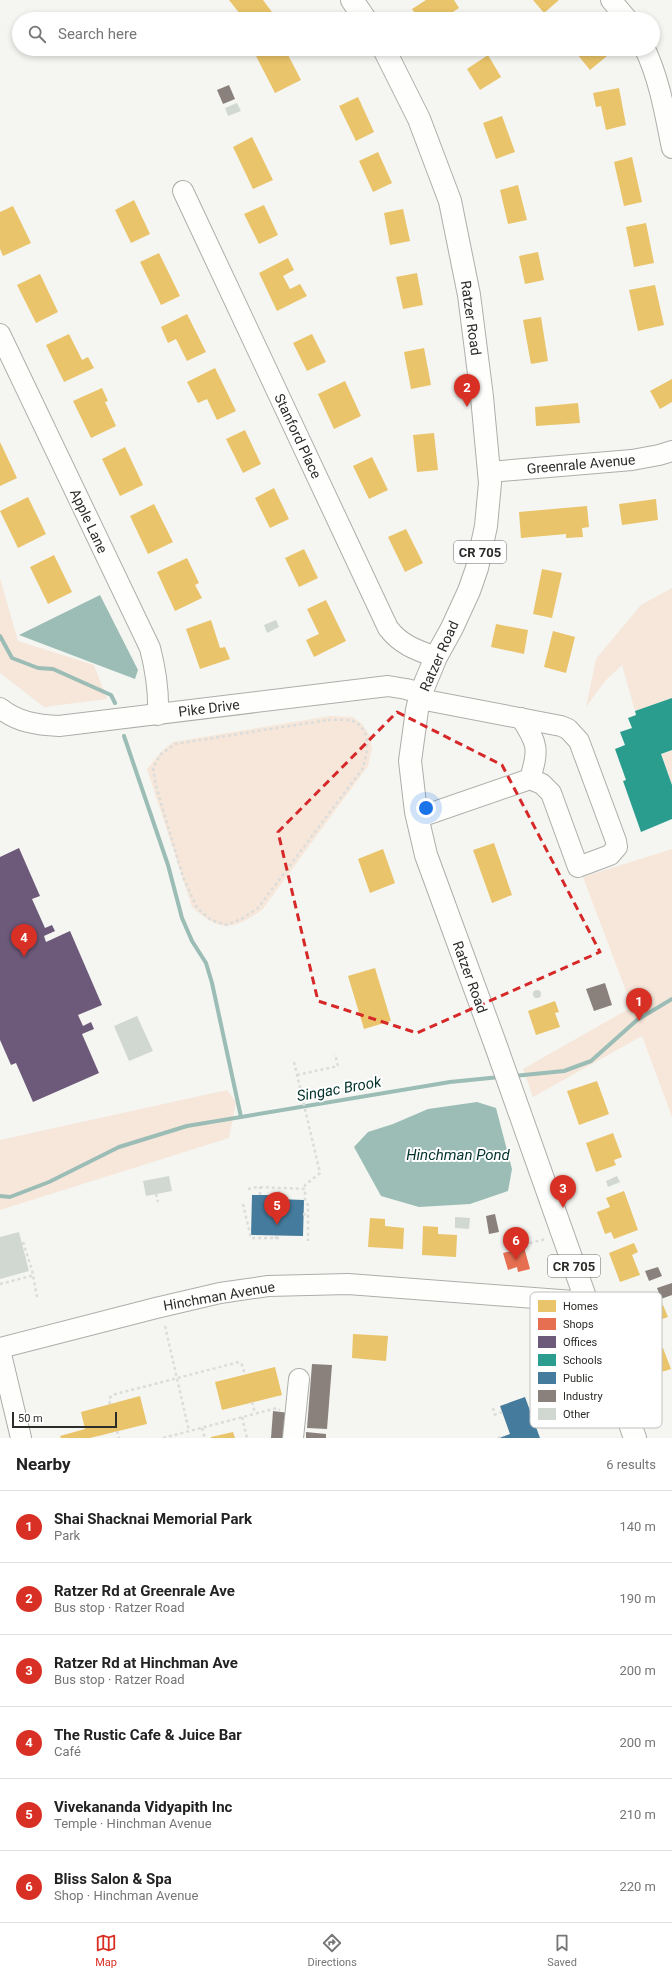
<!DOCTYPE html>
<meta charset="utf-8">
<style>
:root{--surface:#fff;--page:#f6f6f6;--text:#222;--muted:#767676;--line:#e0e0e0;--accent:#d93025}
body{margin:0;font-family:Roboto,sans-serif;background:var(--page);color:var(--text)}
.scale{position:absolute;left:12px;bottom:10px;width:105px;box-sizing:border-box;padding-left:4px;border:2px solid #2c2d29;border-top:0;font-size:11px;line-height:14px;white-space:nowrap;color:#2c2d29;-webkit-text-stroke:3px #fff;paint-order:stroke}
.you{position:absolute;left:426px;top:808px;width:14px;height:14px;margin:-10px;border:3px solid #fff;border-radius:50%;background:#1a73e8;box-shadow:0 0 0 6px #1a73e833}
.badge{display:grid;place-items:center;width:26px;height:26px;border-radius:50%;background:var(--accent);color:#fff;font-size:13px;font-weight:700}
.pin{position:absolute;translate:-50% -33px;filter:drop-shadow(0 1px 2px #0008)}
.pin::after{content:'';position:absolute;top:21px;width:14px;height:12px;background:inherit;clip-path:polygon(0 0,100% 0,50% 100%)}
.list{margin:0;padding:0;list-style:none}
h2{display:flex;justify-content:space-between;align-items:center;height:52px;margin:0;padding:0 16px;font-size:17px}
h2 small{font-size:13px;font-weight:400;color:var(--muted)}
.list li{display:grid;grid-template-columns:26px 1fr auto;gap:12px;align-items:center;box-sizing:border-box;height:72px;padding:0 16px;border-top:1px solid var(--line)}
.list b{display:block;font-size:15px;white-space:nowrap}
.list p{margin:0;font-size:13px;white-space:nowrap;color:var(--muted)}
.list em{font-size:13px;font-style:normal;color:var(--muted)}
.icon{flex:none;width:22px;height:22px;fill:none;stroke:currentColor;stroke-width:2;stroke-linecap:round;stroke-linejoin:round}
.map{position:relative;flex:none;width:672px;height:1438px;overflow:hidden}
.search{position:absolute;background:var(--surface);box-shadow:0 2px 6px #0003;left:12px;right:12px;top:12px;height:44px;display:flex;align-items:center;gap:10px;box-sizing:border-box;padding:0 14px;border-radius:22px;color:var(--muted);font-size:15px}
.sheet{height:484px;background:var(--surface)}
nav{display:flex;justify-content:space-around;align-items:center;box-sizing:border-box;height:56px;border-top:1px solid var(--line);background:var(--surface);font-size:11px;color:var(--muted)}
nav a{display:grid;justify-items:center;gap:2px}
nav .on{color:var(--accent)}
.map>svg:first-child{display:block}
.green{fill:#f6e7da}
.water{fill:#9bbdb6}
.homes{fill:#e9c46a}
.shops{fill:#e76f51}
.offices{fill:#6d597a}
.schools{fill:#2a9d8f}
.public{fill:#457b9d}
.industry{fill:#8a817c}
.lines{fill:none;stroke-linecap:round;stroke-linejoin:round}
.stream{stroke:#9bbdb6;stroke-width:4}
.building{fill:#d1d8d1}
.minor-casing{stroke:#adaeaa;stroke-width:22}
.major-casing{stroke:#adaeaa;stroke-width:24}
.path{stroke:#dcdcda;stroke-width:2.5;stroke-dasharray:3 3;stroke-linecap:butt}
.minor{stroke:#fefefd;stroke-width:20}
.major{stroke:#fefefd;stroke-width:22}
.marked{fill:none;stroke:#d62828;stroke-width:3;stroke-dasharray:8 5;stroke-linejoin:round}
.labels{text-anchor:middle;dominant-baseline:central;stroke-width:4;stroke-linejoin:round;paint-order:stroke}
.shield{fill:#fff;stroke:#6b6c69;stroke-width:1}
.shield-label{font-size:13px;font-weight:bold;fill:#2c2d29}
.street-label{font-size:14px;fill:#2c2d29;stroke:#fff}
.water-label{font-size:15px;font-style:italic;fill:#02322c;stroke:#fff}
.key{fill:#fff;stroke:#c0c0bf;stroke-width:1}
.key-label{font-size:11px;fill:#2c2d29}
</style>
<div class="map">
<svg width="672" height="1438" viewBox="0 0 672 1438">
<rect width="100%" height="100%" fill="#f5f6f1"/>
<!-- green -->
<g class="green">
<path d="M0 578 18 641 94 665 107 699 44 707 0 673Z"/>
<path d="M672 588V698L635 711 622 665 605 681 586 707 596 659 641 605Z"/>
<path d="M330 716 353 717 362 724 370 736 372 749 368 766 262 910C232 931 220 932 192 907L147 769 161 752 173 742Z"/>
<path d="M672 750V785L661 754Z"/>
<path d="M672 849V1117L642 1036 533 1097 523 1069 632 1007 583 877Z"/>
<path d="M227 1090 236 1102 229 1138 0 1210V1140Z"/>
</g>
<!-- water -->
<g class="water">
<path d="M100 595 138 670 135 679 19 635Z"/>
<path d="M477 1102 496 1108 512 1169 508 1191 470 1204 419 1207 381 1196 354 1147 368 1132 393 1124 428 1109Z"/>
</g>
<!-- homes -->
<g class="homes">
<path d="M229 0H263L275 16 271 19H244Z"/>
<path d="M426 0H454L459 8 442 19H419L412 9Z"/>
<path d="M533 0H559L544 13Z"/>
<path d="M255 49H285L301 80 275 93 253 50Z"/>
<path d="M573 49H601L607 56 590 70Z"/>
<path d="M488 55 501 77 480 90 467 69Z"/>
<path d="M619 88 626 125 606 130 601 106 596 107 593 93Z"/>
<path d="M358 97 374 132 356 141 339 106Z"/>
<path d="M502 116 515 152 496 159 483 123Z"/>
<path d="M252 137 273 180 253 189 233 147Z"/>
<path d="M378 152 392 183 373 192 359 161Z"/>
<path d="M632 157 642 202 624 206 614 162Z"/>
<path d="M518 185 527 220 508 224 500 190Z"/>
<path d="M134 200 150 234 131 243 115 210Z"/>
<path d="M264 205 278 235 259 244 244 214Z"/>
<path d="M13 206 31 243 3 256 0 249V212Z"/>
<path d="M403 209 410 241 390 245 384 213Z"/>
<path d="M646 223 654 263 634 267 626 227Z"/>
<path d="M538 252 544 280 525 284 519 256Z"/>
<path d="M159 253 180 296 161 305 140 262Z"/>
<path d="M288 258 294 270 283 276 290 289 300 284 307 296 277 311 259 273Z"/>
<path d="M417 273 423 305 403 309 396 277Z"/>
<path d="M40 274 58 312 36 323 17 285Z"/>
<path d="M655 285 664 325 638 331 629 290Z"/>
<path d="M187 314 206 352 187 361 176 339 168 343 161 327Z"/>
<path d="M541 317 548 361 531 364 523 320Z"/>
<path d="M69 334 82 360 88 357 94 368 64 382 46 345Z"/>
<path d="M312 334 326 362 307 371 293 343Z"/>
<path d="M424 348 431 385 411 389 404 352Z"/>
<path d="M215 368 236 411 217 420 207 399 198 403 187 382Z"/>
<path d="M672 379V402L660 409 650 391Z"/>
<path d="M345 381 361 416 334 429 318 394Z"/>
<path d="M102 388 108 401 105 402 116 426 91 438 73 401Z"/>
<path d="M578 403 580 423 536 426 535 407Z"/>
<path d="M245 430 261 464 243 473 226 439Z"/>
<path d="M434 433 438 470 417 472 413 435Z"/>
<path d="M0 442 17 478 0 486Z"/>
<path d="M125 447 143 485 120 496 102 459Z"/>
<path d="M372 457 388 490 369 499 353 466Z"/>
<path d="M274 488 289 519 270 528 255 498Z"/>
<path d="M28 497 46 534 18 548 0 511Z"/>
<path d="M656 499 658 520 622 525 619 504Z"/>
<path d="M154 504 173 542 148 554 130 516Z"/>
<path d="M587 506 589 527 582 528 583 537 566 538V534L521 538 519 512Z"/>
<path d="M406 529 423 563 405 572 388 537Z"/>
<path d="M304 549 318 578 299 587 285 558Z"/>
<path d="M54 555 72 592 48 604 30 567Z"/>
<path d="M187 558 199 583 195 585 202 598 175 611 157 572Z"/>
<path d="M542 569 562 573 552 618 533 614Z"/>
<path d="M326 600 346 641 314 657 306 640 319 634 307 609Z"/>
<path d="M211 620 220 648 225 647 230 659 200 669 186 629Z"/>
<path d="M496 624 528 630 524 654 491 647Z"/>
<path d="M553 631 575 637 566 673 544 667Z"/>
<path d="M494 843 512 895 492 903 473 850Z"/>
<path d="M383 849 395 883 370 893 358 859Z"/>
<path d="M375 968 391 1021 364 1029 348 976Z"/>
<path d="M555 1001 559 1012 555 1013 560 1027 536 1035 528 1011Z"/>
<path d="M597 1081 609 1114 579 1125 567 1091Z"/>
<path d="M613 1133 622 1157 614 1160 616 1165 596 1172 586 1143Z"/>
<path d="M624 1191 638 1230 614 1239 611 1232 605 1234 597 1212 610 1207 606 1198Z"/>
<path d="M370 1218 385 1219V1226L404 1228 403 1249 368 1247Z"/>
<path d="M423 1226 438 1227V1234L457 1235 456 1257 422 1255Z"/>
<path d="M634 1243 638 1252 632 1255 640 1275 620 1282 609 1253Z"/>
<path d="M651 1299 654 1308 663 1305 668 1317 638 1327 631 1306Z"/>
<path d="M353 1334 388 1336 386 1361 352 1358Z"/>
<path d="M663 1348 671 1369 655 1374 647 1354Z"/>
<path d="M275 1367 282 1395 222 1410 215 1382Z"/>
<path d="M140 1396 147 1424 90 1438H61L60 1436 85 1429 81 1412Z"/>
<path d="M233 1432 235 1438H211V1437Z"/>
</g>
<!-- shops -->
<path class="shops" d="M518 1244 519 1248 524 1247 530 1269 518 1272 517 1267 508 1270 503 1253 511 1251 510 1246Z"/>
<!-- offices -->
<path class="offices" d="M19 848 40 896 32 899 45 928 52 925 55 931 44 936 46 942 70 931 102 1005 78 1015 83 1026 91 1022 94 1029 82 1034 99 1073 33 1102 16 1063 11 1065 0 1040V857Z"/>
<!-- schools -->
<path class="schools" d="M672 698V750L661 754 672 785V819L641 832 623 781 626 780 615 749 625 745 620 732 632 728 628 718 636 715 635 711Z"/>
<!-- public -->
<g class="public">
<path d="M252 1195H276V1199L304 1200 303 1236 251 1235Z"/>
<path d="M525 1397 540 1438H499L510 1434 500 1406Z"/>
</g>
<!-- industry -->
<g class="industry">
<path d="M229 85 235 99 223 104 217 90Z"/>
<path d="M605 983 612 1005 594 1011 586 989Z"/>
<path d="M495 1214 499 1232 489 1234 486 1216Z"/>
<path d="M658 1267 662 1276 649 1281 645 1271Z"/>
<path d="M672 1283V1295L661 1299 657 1288Z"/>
<path d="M312 1364 332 1365 327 1429 307 1428Z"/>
<path d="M273 1411 289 1413 288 1438H271Z"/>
<path d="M306 1432 326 1434V1438H306Z"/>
</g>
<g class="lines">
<!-- stream -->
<g class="stream">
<path d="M0 636 12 658 38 668 53 669 111 695 115 703"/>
<path d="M124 736 168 865 182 918 192 941 206 963 212 983 241 1117"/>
<path d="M514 1076 564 1071 591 1061 637 1020 672 999"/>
<path d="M0 1196 10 1197 49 1182 119 1147 187 1126 450 1082 500 1077"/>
</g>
</g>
<!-- building -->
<g class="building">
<path d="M237 103 241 111 228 116 225 108Z"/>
<path d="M276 620 279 627 267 633 264 625Z"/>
<circle cx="537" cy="994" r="4"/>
<path d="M137 1016 153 1051 129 1061 114 1026Z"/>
<path d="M169 1176 172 1191 146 1196 143 1181Z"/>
<path d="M617 1176 620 1182 608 1187 606 1181Z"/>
<path d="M455 1217 470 1218 469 1229 455 1228Z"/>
<path d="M19 1232 29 1271 0 1279V1237Z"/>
</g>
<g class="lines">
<defs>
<g id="minor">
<path d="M611 0 627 19"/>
<path d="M645 49C660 81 665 114 672 148"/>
<path d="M183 191 388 628C401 645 416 650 436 657"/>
<path d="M0 334 150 648C156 671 159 691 158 715"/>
<path d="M489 472 632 460 659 455 672 451"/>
<path d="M0 708C17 722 37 725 59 726L388 686 406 689 421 693"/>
<path d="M521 718C538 744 539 749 530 779"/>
<path d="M417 818 530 779 542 784 551 793 578 867 610 855 617 847 616 841 579 741 568 729 561 726 420 699"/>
<path d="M0 1348 156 1308 220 1293 268 1286 348 1284 587 1302"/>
<path d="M0 1350 21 1438"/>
<path d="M293 1438 299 1379"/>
</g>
<g id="major">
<path d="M352 0 365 19"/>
<path d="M384 49 419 119 450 201 469 295 482 397 490 483 486 526 477 568 469 591 452 628 436 657 421 693 417 710 410 761 416 812 426 855 496 1046 635 1438"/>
</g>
</defs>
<!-- minor casing -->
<use href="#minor" class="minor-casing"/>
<!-- major casing -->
<use href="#major" class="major-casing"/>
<!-- path -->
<g class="path">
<path d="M328 720C335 720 347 719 353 721 373 730 367 753 363 768L258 908 243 918 227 925 211 920 197 908 183 877 156 786 153 768 161 754 175 744Z"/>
<path d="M294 1062 320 1173 305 1185V1189"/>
<path d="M297 1075 338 1066 335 1054"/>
<path d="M248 1189 257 1187 305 1189V1201L308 1205V1241"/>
<path d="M156 1194 158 1202"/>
<path d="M260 1195V1187"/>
<path d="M279 1200V1188"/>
<path d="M243 1204 251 1238H279"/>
<path d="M303 1214 308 1215"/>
<path d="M276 1236V1242"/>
<path d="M23 1242 32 1270 37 1297"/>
<path d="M518 1246 546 1239"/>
<path d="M0 1284 35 1275"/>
<path d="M165 1326 189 1431"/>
<path d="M252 1402 255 1413"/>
<path d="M110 1404 109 1399 112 1395 239 1362 242 1365 245 1375"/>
<path d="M493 1408 495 1415"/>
<path d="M494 1415 502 1412"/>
<path d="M242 1417 247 1438"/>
<path d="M202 1428 205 1438"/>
<path d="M117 1431 119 1438"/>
<path d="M163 1438 277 1408 280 1410"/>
<path d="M498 1438 504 1436"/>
</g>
<!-- minor -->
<use href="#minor" class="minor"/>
<!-- major -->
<use href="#major" class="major"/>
</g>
<!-- marked area -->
<path class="marked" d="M397 712 502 765 600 952 417 1033 318 1001 278 832Z"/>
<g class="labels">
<!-- shield labels -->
<g class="shield">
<rect x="454" y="541" width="52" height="22" rx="3"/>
<rect x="548" y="1255" width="52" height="22" rx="3"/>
</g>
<g class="shield-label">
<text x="480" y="552">CR 705</text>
<text x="574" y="1266">CR 705</text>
</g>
<!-- street labels -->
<g class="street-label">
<text transform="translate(471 318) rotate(82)">Ratzer Road</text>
<text transform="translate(298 436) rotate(65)">Stanford Place</text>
<text transform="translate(581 464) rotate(-5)">Greenrale Avenue</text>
<text transform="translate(89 521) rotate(65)">Apple Lane</text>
<text transform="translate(439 656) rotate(-66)">Ratzer Road</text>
<text transform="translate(209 708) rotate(-7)">Pike Drive</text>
<text transform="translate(470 977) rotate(70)">Ratzer Road</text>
<text transform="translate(219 1296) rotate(-10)">Hinchman Avenue</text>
</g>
<!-- water labels -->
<g class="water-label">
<text transform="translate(339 1089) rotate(-10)">Singac Brook</text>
<text x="458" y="1155">Hinchman Pond</text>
</g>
</g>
<!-- legend -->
<rect x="530" y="1292" width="132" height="136" rx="6" class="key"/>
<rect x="538" y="1300" width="18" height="12" fill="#e9c46a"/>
<rect x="538" y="1318" width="18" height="12" fill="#e76f51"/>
<rect x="538" y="1336" width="18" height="12" fill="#6d597a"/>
<rect x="538" y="1354" width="18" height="12" fill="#2a9d8f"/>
<rect x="538" y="1372" width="18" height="12" fill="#457b9d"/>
<rect x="538" y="1390" width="18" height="12" fill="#8a817c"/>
<rect x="538" y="1408" width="18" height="12" fill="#d1d8d1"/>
<g class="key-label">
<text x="563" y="1310">Homes</text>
<text x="563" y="1328">Shops</text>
<text x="563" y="1346">Offices</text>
<text x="563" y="1364">Schools</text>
<text x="563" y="1382">Public</text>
<text x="563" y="1400">Industry</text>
<text x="563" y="1418">Other</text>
</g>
</svg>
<div class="scale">50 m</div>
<div class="you"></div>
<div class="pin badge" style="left:639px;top:1021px">1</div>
<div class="pin badge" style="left:467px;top:407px">2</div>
<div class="pin badge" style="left:563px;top:1208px">3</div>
<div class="pin badge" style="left:24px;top:957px">4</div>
<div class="pin badge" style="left:277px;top:1225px">5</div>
<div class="pin badge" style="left:516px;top:1260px">6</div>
<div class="search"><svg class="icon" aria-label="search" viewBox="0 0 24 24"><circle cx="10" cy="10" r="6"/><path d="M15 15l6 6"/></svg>Search here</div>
</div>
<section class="sheet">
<h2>Nearby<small>6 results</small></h2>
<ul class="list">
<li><span class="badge">1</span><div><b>Shai Shacknai Memorial Park</b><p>Park</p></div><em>140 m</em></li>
<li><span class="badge">2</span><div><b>Ratzer Rd at Greenrale Ave</b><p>Bus stop · Ratzer Road</p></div><em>190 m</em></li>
<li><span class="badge">3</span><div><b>Ratzer Rd at Hinchman Ave</b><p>Bus stop · Ratzer Road</p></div><em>200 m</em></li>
<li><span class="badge">4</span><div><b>The Rustic Cafe &amp; Juice Bar</b><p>Café</p></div><em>200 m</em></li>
<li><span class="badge">5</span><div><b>Vivekananda Vidyapith Inc</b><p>Temple · Hinchman Avenue</p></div><em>210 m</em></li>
<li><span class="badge">6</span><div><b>Bliss Salon &amp; Spa</b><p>Shop · Hinchman Avenue</p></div><em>220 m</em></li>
</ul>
</section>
<nav>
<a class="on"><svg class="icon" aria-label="map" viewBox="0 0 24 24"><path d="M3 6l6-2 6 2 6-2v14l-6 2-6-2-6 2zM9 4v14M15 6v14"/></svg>Map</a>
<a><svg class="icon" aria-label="directions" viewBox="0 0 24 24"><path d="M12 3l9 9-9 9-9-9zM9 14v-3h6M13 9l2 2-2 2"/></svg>Directions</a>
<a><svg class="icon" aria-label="saved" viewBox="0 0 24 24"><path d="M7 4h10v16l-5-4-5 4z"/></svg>Saved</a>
</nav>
